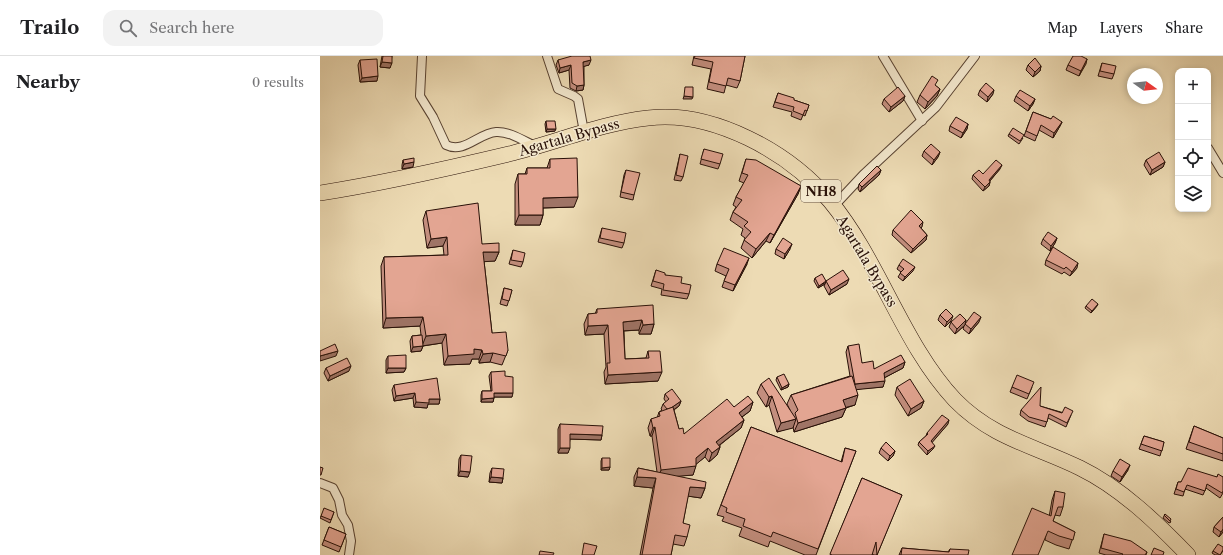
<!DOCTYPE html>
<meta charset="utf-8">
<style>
:root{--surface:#fff;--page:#f2f2f2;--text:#202124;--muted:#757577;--line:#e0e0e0}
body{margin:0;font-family:"Libre Caslon Text",serif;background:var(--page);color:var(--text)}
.controls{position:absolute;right:12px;top:12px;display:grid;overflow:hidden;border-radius:8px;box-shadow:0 2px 6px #0003}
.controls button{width:36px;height:36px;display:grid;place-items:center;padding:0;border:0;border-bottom:1px solid var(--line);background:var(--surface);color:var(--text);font:20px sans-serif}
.compass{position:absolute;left:807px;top:12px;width:36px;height:36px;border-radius:50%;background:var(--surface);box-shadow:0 2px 6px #0003;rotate:105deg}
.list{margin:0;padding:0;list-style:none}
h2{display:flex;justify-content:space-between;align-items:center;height:52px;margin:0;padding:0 16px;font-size:17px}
h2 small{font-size:13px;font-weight:400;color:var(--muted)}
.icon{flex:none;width:22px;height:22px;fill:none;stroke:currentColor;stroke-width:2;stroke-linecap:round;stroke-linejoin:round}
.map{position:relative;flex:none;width:903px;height:499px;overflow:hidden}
header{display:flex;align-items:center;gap:24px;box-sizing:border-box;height:56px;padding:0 20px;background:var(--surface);border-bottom:1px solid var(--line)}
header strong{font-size:19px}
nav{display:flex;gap:22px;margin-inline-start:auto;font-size:14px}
.search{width:280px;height:36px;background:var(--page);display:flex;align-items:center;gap:10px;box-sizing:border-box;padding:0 14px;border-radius:12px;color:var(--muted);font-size:15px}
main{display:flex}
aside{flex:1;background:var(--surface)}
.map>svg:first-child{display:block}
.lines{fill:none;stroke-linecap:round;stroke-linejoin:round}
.street-casing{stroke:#594332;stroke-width:10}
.highway-casing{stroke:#281007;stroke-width:16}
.street{stroke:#f3e8ce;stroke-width:8}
.highway{stroke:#eddbb4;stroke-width:15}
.wall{fill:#c38e7e;stroke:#281007}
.shaded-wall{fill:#9f7466;stroke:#281007}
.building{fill:#e3a592;stroke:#281007}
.labels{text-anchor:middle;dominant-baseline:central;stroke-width:3;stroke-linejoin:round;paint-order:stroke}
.shield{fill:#f3e8ce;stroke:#655143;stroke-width:1}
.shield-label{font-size:13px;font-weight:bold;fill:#281007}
.street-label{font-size:14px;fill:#281007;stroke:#f3e8ce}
</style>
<header>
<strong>Trailo</strong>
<div class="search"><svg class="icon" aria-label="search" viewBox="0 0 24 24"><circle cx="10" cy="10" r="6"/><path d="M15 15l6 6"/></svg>Search here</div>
<nav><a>Map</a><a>Layers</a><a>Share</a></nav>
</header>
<main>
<aside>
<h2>Nearby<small>0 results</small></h2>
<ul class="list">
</ul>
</aside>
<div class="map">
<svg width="903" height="499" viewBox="0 0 903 499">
<rect width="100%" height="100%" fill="#eddbb4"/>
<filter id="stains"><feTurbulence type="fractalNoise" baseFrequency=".005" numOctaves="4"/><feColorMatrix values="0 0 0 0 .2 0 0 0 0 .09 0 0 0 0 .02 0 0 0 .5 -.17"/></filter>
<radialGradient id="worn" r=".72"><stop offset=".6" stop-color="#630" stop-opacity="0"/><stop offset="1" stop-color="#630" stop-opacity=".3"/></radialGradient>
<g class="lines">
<defs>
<g id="street">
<path d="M102 0 100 40 113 61 126 89C144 98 159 77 176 76 189 75 204 85 215 90"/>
<path d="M227 0 238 33 254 40 258 43 264 76"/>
<path d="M563 0 602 65"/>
<path d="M888 92 903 117"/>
<path d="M514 150 543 119 616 51 655 0"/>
<path d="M0 427 13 432 19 444 22 459 28 469 31 485 29 499"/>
</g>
<path id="highway" d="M0 137C65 127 130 112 193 97 238 86 282 67 328 62 393 54 469 96 510 145 559 204 583 289 635 344 672 382 715 390 760 412 801 432 837 467 868 499"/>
</defs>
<!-- street casing -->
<use href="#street" class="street-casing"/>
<!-- highway casing -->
<use href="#highway" class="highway-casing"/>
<!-- street -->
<use href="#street" class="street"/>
<!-- highway -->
<use href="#highway" class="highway"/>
</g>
<!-- wall -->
<g class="wall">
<path d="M62 0H72L70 12 60 11Z"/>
<path d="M374 0H425L420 25 417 32 406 29 404 37 387 33 391 13 372 9Z"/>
<path d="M767 3 759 20 746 14 748 9Z"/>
<path d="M40 4 57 25 40 26 38 9Z"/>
<path d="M238 4 269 9 264 10V29L263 34 256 35 250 32 249 14 239 17 236 9Z"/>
<path d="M782 7 794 18 792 23 778 20Z"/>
<path d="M708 9 721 10 720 15 713 21 706 14Z"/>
<path d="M616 30 620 33 617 40 605 53 597 46 600 39Z"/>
<path d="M660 34 673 38 667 46 658 39Z"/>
<path d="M458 37 474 44 489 49 485 60 483 59 481 64 471 60 472 56 453 51Z"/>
<path d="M585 40 583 45 569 56 562 48 564 43Z"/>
<path d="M696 40 715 43 713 48 708 55 694 45Z"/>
<path d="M713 56 731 63 742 66 740 70 733 82 719 74 715 85 704 80Z"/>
<path d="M226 65 235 75 226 76 225 68Z"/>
<path d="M648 68 647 73 641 82 629 75 630 70Z"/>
<path d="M689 78 703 82 699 88 688 80Z"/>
<path d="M384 93 400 108 398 113 380 108Z"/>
<path d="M604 95 620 96 618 101 612 109 602 100Z"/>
<path d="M360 98 363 121 361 125 354 124Z"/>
<path d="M230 103 254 151 223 152V159L220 169H195V128L198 118H205L207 112H227Z"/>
<path d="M426 103 481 130 478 138 450 187 446 185 432 202 421 192 425 182 421 179 423 173 410 164 413 156 416 151 413 149 416 141 424 127 419 125Z"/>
<path d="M83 104 93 111 82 113V109Z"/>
<path d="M826 104 845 106 843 111 830 119 824 109Z"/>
<path d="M680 113 670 125V126L669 130 663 135 652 123 653 119 663 118Z"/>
<path d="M306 114 314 139 313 144 300 141 304 119Z"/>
<path d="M561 114 559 119 540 136 538 133 539 128Z"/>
<path d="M106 155 162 188 179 196 175 205H164L172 277 188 294 182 309 170 306 159 307V303H152L150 308 124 309 122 287 103 290 101 295 91 296 90 285 92 280 101 279 100 270 63 272 61 210 64 201 124 199 123 190 107 192 103 164Z"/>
<path d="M602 171 601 172 607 179 606 184 591 197 572 179 573 174Z"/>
<path d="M282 172 304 187 302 192 278 186Z"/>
<path d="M737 182 735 187 730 195 721 188 723 183Z"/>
<path d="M456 193H470L464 203 455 198Z"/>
<path d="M193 194 203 206 201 211 189 208Z"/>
<path d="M726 204 757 212 750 220 744 216 742 218 725 209Z"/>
<path d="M397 208H427L413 235 402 231 406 220 395 215Z"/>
<path d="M579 209 593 215 583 225 578 221 581 216 577 213Z"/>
<path d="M336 214 361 227 369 238 367 243 341 239 342 233 331 230Z"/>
<path d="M495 222 506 225 527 228 509 239 504 230 505 228 498 232 494 225Z"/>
<path d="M184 232 192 234 187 250 180 248Z"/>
<path d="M766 250H777L771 257 765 252Z"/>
<path d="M277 253 334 268 331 278H319V274L304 275 305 303 326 302 328 295 338 325 285 328 284 316 286 311 284 278 265 279 264 268 268 258H275Z"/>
<path d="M620 259 631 265 625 271 618 264Z"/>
<path d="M646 264 645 268 659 266 649 278 643 273 644 270 635 278 629 271 631 266Z"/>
<path d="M528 290 542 307 554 313 585 306 583 312 564 322 563 331 536 333 535 349 526 352 522 361 474 376 473 371 457 376 449 349 446 351 437 337 441 328 470 354 467 348 471 339 530 320 526 296Z"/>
<path d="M68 300 86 312 84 316 66 317V304Z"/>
<path d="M6 312 29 315 8 325 4 317Z"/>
<path d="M171 316 185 320 192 341H174L173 346H161V339L162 335H171L169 320Z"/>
<path d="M457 321 469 328 468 331 461 334 456 324Z"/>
<path d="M74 329 120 343 119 348H108L107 352 94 351 93 342 74 345 72 334Z"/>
<path d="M577 331 604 345 601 352 588 360 575 339Z"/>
<path d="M692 331H712L707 343 690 336Z"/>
<path d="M345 338 361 345 359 350 354 354 359 373 364 378 414 351 433 346 430 355 422 361 424 364 421 372 400 389V391L397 399 389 406 385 401 376 408 373 419 358 420 385 432 381 442 368 440 363 467 367 481 364 490 353 488 351 499H320L333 432 314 430V421L318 412 337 416 332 380H330L328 372 331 363 337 362 339 356 342 354 341 353 343 348 346 346 344 343Z"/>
<path d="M720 350 751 359 746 371 728 362 725 371 708 365 700 359 701 354Z"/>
<path d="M240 368 282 379 281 384 250 383 248 397H238V373Z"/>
<path d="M628 368 612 386 613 393 607 399 598 389 599 386 606 380 607 377Z"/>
<path d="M874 370 903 382V405L866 393Z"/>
<path d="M431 371 521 406 525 392 536 395 496 499H485L450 485 448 491 419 480 422 472 402 465 404 461 397 459Z"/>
<path d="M824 380 844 386 840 400 819 393Z"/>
<path d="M561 392 575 395 573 400 568 405 559 397Z"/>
<path d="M141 399 148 421 138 420 139 403Z"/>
<path d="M282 402 290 411 289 414H281V405Z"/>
<path d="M172 412 183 422 182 427 169 426 170 417Z"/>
<path d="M808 414 800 426 791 420 793 415Z"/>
<path d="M897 421H903V437L900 442 886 432 883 439 865 433 863 440 854 438 858 426H861Z"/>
<path d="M542 422 582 439 578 448 557 499H553V498L552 499H510Z"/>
<path d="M735 435 743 451 740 460 735 459 733 465 755 476 749 493 736 489 725 484 732 444Z"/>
<path d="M14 456 10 467 0 462 1 460Z"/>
<path d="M845 458 851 466 849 467 843 462Z"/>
<path d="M903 461V476L899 481 893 476 894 471Z"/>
<path d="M9 471 26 478 19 496 2 489Z"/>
<path d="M784 478 827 496 826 499H786L779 497Z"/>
<path d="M582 492 628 496 630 493 648 499H579Z"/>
<path d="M893 495H903L900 499H895L892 497Z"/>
</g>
<!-- shaded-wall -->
<g class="shaded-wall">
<path d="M767 3 766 8 759 20 761 15Z"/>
<path d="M271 4 269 9 262 11 263 6Z"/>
<path d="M62 6 72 7 70 12 60 11Z"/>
<path d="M251 9 249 14 239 17 240 12Z"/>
<path d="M721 10 720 15 713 21 715 16Z"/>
<path d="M58 20 57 25 40 26 42 22Z"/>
<path d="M264 29 263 34 256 35 257 30Z"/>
<path d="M620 33 617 40 605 53 608 46Z"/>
<path d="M674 34 673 38 667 46 668 41Z"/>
<path d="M364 40 373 41 372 43H363Z"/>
<path d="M585 40 583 45 569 56 571 51Z"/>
<path d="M715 43 713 48 708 55 710 50Z"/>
<path d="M742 66 740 70 733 82 734 77Z"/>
<path d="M648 68 647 73 641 82 643 77Z"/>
<path d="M227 73H236L235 75 226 76Z"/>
<path d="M620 96 618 101 612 109 614 104Z"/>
<path d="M94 106 93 111 82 113 84 108Z"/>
<path d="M845 106 843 111 830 119 832 114Z"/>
<path d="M682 109 680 113 667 128 669 124Z"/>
<path d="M561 114 559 119 540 136 542 131Z"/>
<path d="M670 126 669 130 663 135 665 131Z"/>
<path d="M481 130 478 138 450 187 454 179Z"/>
<path d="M258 141 254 151 220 152 223 142Z"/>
<path d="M199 159H223L220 169H195Z"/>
<path d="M603 166 602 171 597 175 599 170Z"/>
<path d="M450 177 446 185 432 202 436 193Z"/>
<path d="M607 179 606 184 591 197 593 193Z"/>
<path d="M127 181 123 190 107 192 111 183Z"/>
<path d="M737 182 735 187 730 195 731 190Z"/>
<path d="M472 188 470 193 464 203 465 198Z"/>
<path d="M163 196H179L175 205 159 206Z"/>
<path d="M429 202 427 208 413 235 415 229Z"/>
<path d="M758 207 757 212 750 220 752 216Z"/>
<path d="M595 211 593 215 583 225 585 221Z"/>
<path d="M529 223 527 228 509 239 511 234Z"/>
<path d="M506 226 505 228 498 232 499 230Z"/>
<path d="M778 248 777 250 771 257 772 255Z"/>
<path d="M633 260 631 265 625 271 627 266Z"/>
<path d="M103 261 100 270 63 272 66 262Z"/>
<path d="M661 261 659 266 649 278 651 273Z"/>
<path d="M322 264 319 274 300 275 303 266Z"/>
<path d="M646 264 645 269 635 278 637 273Z"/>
<path d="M334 268 331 278H319L323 269Z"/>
<path d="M288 269 284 278 265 279 268 270Z"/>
<path d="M126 278 122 287 102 290 106 280Z"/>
<path d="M103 290 101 295 91 296 93 291Z"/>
<path d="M154 293 162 294 159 303H152L150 308 124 309 128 300Z"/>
<path d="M18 295 16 300 0 305V300Z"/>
<path d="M173 297 170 306 159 307 163 298Z"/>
<path d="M585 306 583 312 562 323 564 317Z"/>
<path d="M31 310 29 315 8 325 10 320Z"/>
<path d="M68 312H86L84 316 66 317Z"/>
<path d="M342 316 338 325 285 328 288 319Z"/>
<path d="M565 325 563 331 533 334 535 328Z"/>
<path d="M469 328 468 331 461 334 462 332Z"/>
<path d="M95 337 93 342 74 345 76 340Z"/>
<path d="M174 337H193L192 341H172Z"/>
<path d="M538 339 535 349 520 353 523 344Z"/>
<path d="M452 340 449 349 446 351 449 341Z"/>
<path d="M174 342 173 346H161L162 343Z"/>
<path d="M109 343H120L119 348H108L107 352 94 351 96 346Z"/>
<path d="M361 345 359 350 346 359 348 354Z"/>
<path d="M604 345 601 352 588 360 591 353Z"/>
<path d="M433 346 430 355 415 366 419 357Z"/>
<path d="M526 352 522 361 474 376 478 367Z"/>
<path d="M476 363 473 372 457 376 461 367Z"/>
<path d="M424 364 421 372 393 394 396 386Z"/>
<path d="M629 364 628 368 610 389 611 385Z"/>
<path d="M335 371 332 380H330L333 372Z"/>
<path d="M250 378 282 379 281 384 248 383Z"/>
<path d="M615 390 613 393 607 399 608 395Z"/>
<path d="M400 391 397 399 389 406 392 397Z"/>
<path d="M240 392H250L248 397H238Z"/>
<path d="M388 392 385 401 374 410H376L373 419 338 422 341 414 376 402Z"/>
<path d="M575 395 573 400 568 405 570 400Z"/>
<path d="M810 409 808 414 800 426 802 421Z"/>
<path d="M290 411 289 414H281L282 412Z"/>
<path d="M140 415 150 416 148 421 138 420Z"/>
<path d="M171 421 183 422 182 427 169 426Z"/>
<path d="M317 421 336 422 333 432 314 430Z"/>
<path d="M370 431 385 432 381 442 367 440Z"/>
<path d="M903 473V476L899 481 901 476Z"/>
</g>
<!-- building -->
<g class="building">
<path d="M63 0H72V7L62 6Z"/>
<path d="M252 0H270L271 4 263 6 264 29 257 30 252 27 251 9 240 12 238 4Z"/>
<path d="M375 0H425L420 25 408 22 406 30 389 26 393 6 374 2Z"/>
<path d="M753 0H761L767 3 761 15 748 9Z"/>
<path d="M715 2 721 10 715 16 708 9Z"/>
<path d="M57 3 58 20 42 22 40 4Z"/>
<path d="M782 7 796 10 794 18 780 15Z"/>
<path d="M612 20 618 24 615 29 620 33 608 46 600 39Z"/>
<path d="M666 27 674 34 668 41 660 34Z"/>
<path d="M365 31H373V41L364 40Z"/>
<path d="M578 31 585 40 571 51 564 43Z"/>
<path d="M700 34 715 43 710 50 696 40Z"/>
<path d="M458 37 474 42V44L489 49 487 55 485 54 483 59 473 55 474 51 455 46Z"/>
<path d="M713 56 731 63 733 60 742 66 734 77 721 69 717 80 706 75Z"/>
<path d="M636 61 648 68 643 77 630 70Z"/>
<path d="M226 65H235L236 73H227Z"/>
<path d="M693 72 704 79 700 85 689 78Z"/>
<path d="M611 88 620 96 614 104 604 95Z"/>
<path d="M384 93 403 98 400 108 381 103Z"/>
<path d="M839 96 845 106 832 114 826 104Z"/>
<path d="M360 98 368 100 363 121 356 119Z"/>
<path d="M94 102V106L84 108 83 104Z"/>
<path d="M257 102 258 141 223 142V159H199L198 118H207V112H230V103Z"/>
<path d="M426 103 436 104 481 130 454 179 450 177 436 193 424 184 431 176 424 170 428 166 413 156 422 144 416 141 428 119 422 117Z"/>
<path d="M676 104 682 109 669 124 670 126 665 131 653 119 659 114 663 118Z"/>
<path d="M557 110 561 114 542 131 539 128Z"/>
<path d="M306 114 320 117 314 139 301 136Z"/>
<path d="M158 147 162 188 179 187V196H163L172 277 186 276 188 294 186 300 173 297 163 298 162 294 154 293V298L128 300 126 278 106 280 103 261 66 262 64 201 128 199 127 181 111 183 106 155Z"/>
<path d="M591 154 603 166 599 170 607 179 593 193 573 174Z"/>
<path d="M282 172 306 177 304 187 280 182Z"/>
<path d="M728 176 737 182 731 190 723 183Z"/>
<path d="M463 182 472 188 465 198 456 193Z"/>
<path d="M733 191 758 207 752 216 746 211 744 213 726 204Z"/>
<path d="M404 192 429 202 415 229 404 225 409 213 397 208Z"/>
<path d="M193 194 205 197 203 206 191 204Z"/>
<path d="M583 203 595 211 585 221 580 217 584 213 579 209Z"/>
<path d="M336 214 345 217V219L362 221 361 227 371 229 369 238 343 234 344 228 333 225Z"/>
<path d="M523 214 529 223 511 234 506 225Z"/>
<path d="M502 218 506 225 499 230 495 222Z"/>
<path d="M184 232 192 234 189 245 182 243Z"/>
<path d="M772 243 778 248 772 255 766 250Z"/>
<path d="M333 249 334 268 323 269 322 264 303 266 305 303 329 302 328 295H340L342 316 288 319 287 307H290L288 269 268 270V258L277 257V253Z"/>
<path d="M626 253 633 260 627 266 620 259Z"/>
<path d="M654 256 661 261 651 273 645 268Z"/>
<path d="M640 258 646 264 637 273 631 266Z"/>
<path d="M102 279 103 290 93 291 92 280Z"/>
<path d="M15 288 18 295 0 300V295Z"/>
<path d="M539 288 542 307 553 305 554 313 581 299 585 306 564 317 565 325 535 328 528 290Z"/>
<path d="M86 299V312H68V300Z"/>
<path d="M27 302 31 310 10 320 6 312Z"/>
<path d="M185 315V320L193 321V337H174V342L162 343V335H172L171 316Z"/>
<path d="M464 318 469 328 462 332 457 321Z"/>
<path d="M697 319 714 326 709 338 692 331Z"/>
<path d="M532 320 538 339 523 344 526 352 478 367 475 357 478 354 471 339Z"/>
<path d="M117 322 120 343H109V347L96 346 95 337 76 340 74 329Z"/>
<path d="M449 322 476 363 461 367 452 340 449 341 441 328Z"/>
<path d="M590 323 604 345 591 353 577 331Z"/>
<path d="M721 331 720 350 742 357 745 351 753 355 747 367 729 358 727 366 709 361 701 354Z"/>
<path d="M352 333 361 345 351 352 347 353 343 348 349 343 345 338Z"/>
<path d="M428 340 433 346 419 357 424 364 396 386 400 391 392 397 388 392 376 402V410L341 414 335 371 333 372 331 363 340 360 339 356 353 351 359 373 363 372 364 378 407 343 414 351Z"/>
<path d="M622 359 629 364 611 385 615 390 608 395 599 386 608 378 607 377Z"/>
<path d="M240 368 283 370 282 379 250 378V392H240Z"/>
<path d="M874 370 903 382V398L869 386Z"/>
<path d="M431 371 522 406 525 392 536 395 498 493 453 476 451 481 423 470 425 463 406 456 407 452 401 449Z"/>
<path d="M824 380 844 386 842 395 821 388Z"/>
<path d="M566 386 575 395 570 400 561 392Z"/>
<path d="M141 399 152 400 150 416 140 415Z"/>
<path d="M282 402H290V411L282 412Z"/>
<path d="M800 403 810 409 802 421 793 415Z"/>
<path d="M0 411 3 412 1 419H0Z"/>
<path d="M172 412 184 413 183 422 171 421Z"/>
<path d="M318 412 386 426 385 432 370 431 363 467 370 469 367 481 355 479 351 499H322L336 422 317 421Z"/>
<path d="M868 412 897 421 898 418 903 421V435L902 437 887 428 885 435 867 429 864 436 856 433 858 426H861Z"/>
<path d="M542 422 582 439 557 499 556 486 552 499H512L510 498Z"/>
<path d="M735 435 745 437 743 451H738L733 465 755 476 753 484 739 480 728 475 718 499H692L712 452 731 460Z"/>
<path d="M4 452 14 456 11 464 1 460Z"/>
<path d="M845 458 851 463 850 465 844 459Z"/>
<path d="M903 461V473L901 476 894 471Z"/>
<path d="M9 471 26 478 21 491 4 484Z"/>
<path d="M784 478 811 485 827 496 825 499H802L803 498 781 492Z"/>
<path d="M264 487 277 490 274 499H262Z"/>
<path d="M898 488 903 491V494L900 499 893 495Z"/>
<path d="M582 492 629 496 630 493 649 494 648 499H581Z"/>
<path d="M834 492 844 496 843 499H831Z"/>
<path d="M220 495 234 497 233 499H219Z"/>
</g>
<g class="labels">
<!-- shield labels -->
<rect class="shield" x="481" y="124" width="40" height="22" rx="3"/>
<g class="shield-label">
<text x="501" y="135">NH8</text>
</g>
<!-- street labels -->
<g class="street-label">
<text transform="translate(249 81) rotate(-16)">Agartala Bypass</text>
<text transform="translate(547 205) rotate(59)">Agartala Bypass</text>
</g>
</g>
<rect width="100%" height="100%" filter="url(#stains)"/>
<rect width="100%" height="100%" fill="url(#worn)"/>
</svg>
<div class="controls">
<button>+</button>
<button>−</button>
<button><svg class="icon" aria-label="locate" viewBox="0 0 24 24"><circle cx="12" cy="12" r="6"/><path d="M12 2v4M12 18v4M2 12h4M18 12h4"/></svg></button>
<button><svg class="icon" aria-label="layers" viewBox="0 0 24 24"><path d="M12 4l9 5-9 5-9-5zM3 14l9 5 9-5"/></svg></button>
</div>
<svg class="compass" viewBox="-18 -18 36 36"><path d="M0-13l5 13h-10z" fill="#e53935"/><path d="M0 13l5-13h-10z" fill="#757577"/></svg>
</div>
</main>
